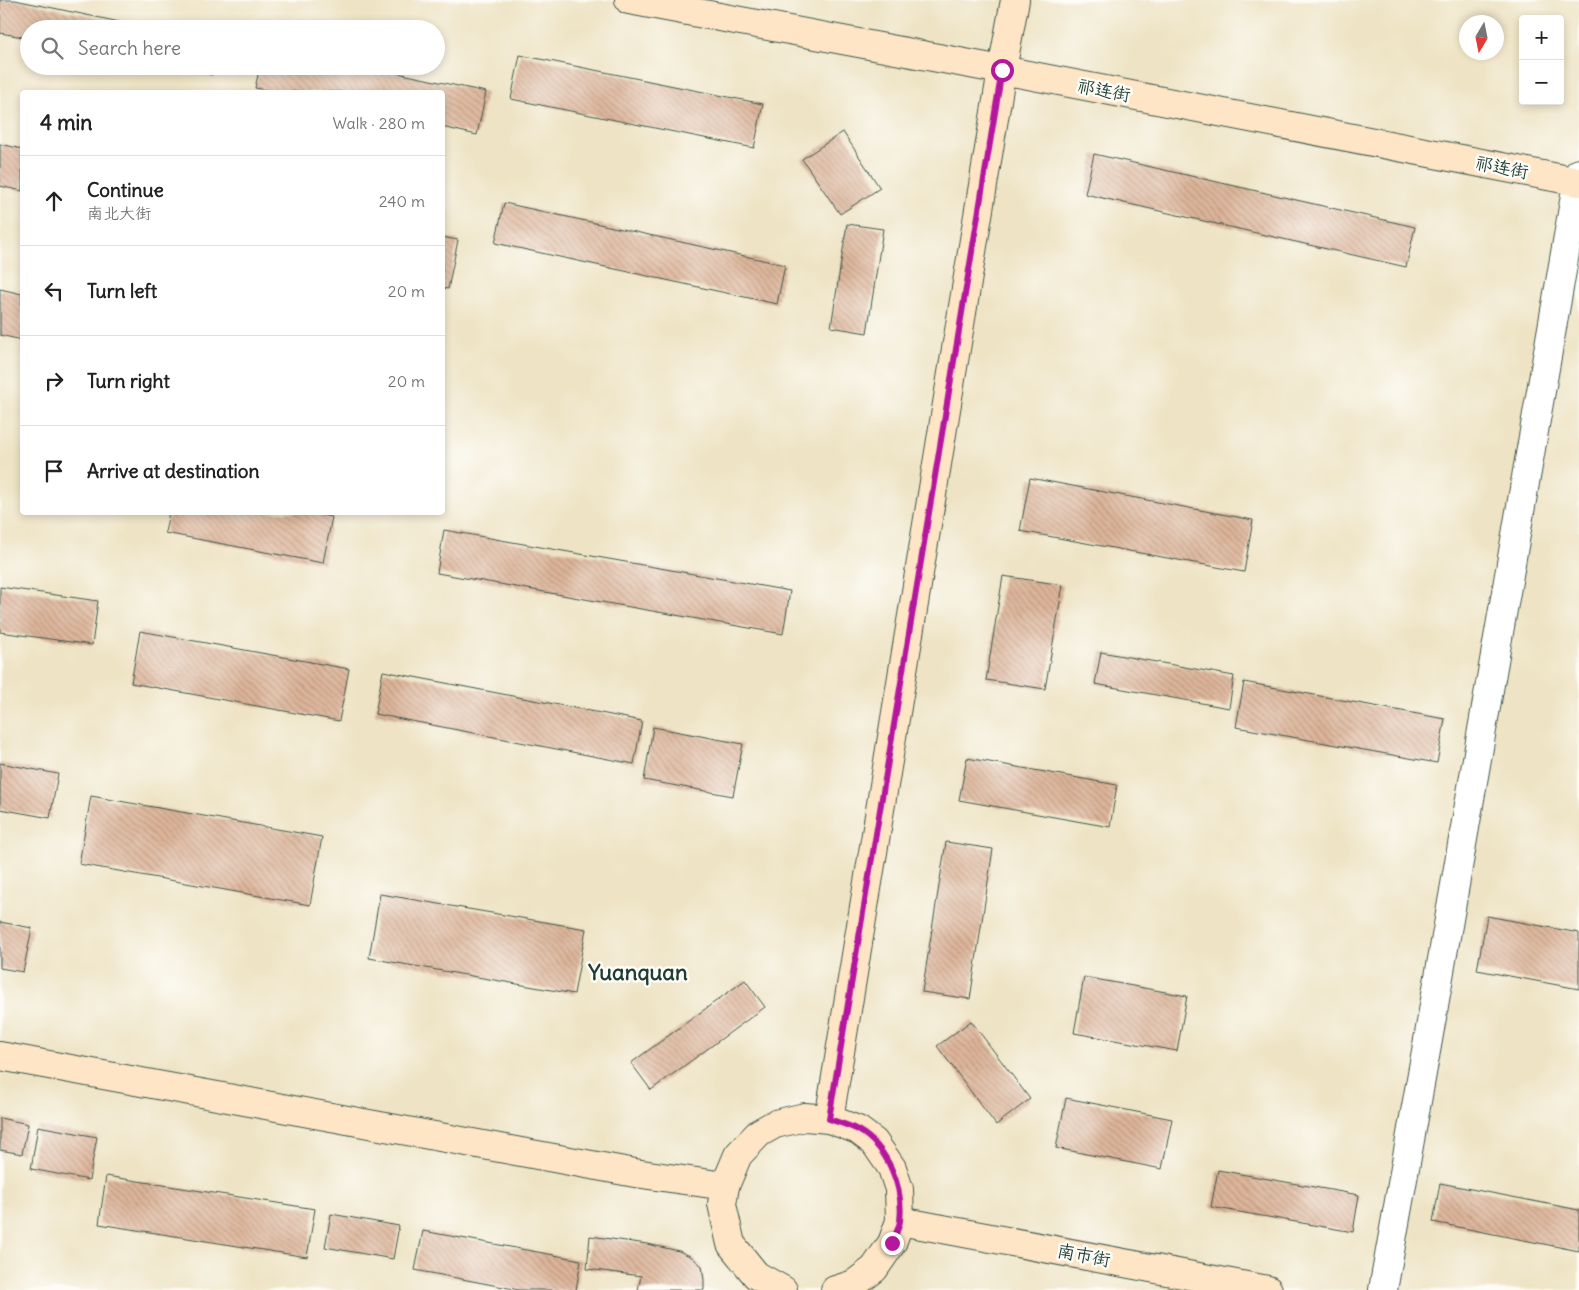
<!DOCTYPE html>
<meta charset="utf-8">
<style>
:root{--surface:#fff;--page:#f6f6f6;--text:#222;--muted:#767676;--line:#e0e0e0}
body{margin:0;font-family:Delius,"LXGW WenKai TC",sans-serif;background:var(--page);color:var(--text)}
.controls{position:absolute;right:15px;top:15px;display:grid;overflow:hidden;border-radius:5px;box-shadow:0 2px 8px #0003}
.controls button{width:45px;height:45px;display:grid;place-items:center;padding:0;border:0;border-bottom:1px solid var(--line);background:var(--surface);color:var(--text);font:25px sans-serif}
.compass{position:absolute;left:1459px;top:15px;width:45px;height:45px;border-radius:50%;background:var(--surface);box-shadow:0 2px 8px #0003;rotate:190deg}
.stop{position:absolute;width:15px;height:15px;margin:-11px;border:4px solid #b5179e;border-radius:50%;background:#fff}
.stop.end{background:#b5179e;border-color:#fff;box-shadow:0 1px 5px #0008}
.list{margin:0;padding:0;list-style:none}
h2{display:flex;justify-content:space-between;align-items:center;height:65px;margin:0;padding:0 20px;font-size:21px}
h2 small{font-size:16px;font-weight:400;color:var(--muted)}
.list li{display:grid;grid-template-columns:32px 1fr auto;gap:15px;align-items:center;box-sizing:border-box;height:90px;padding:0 20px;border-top:1px solid var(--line)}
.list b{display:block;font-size:19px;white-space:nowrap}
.list p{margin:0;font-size:16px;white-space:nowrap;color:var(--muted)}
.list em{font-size:16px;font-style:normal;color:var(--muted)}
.icon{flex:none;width:28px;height:28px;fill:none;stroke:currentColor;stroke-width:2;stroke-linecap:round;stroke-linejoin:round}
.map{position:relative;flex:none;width:1579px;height:1290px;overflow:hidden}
.search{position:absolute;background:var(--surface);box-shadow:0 2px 8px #0003;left:20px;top:20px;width:425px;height:55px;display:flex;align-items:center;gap:12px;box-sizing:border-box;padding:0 18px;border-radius:28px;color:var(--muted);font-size:19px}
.panel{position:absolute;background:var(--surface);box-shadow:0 2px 8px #0003;left:20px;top:90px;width:425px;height:425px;border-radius:5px}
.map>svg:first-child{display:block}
.building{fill:url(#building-back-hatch)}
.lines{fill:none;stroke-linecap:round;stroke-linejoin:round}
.street-casing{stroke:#3e564a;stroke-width:30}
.secondary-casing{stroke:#3e564a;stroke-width:30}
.street{stroke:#fff;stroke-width:28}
.secondary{stroke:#fde5c5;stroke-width:28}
.route{stroke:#b5179e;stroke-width:6}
.labels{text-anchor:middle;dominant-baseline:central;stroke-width:5;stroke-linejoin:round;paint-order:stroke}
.street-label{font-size:18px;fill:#1f3d34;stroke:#fdfcf7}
.district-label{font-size:22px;font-weight:bold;fill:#1f3d34;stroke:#fdfcf7}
</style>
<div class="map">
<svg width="1579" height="1290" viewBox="0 0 1579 1290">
<defs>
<pattern id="building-back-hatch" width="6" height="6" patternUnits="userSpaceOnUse" patternTransform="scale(1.25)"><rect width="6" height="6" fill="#deb59a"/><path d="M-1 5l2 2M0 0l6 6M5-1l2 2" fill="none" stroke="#b3947e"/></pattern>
</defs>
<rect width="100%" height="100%" fill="#fdfcf7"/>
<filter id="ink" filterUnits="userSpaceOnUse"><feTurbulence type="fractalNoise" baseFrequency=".02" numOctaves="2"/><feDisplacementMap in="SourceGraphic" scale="10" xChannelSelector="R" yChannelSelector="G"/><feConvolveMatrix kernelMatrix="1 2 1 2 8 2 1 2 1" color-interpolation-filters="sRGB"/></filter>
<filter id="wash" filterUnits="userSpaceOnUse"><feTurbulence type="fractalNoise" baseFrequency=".0096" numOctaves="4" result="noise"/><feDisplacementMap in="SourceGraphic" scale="20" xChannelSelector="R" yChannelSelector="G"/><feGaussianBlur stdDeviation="1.12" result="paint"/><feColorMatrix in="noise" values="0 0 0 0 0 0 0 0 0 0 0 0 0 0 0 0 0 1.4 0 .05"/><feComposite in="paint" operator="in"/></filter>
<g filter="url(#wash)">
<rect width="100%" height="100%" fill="#eee3c4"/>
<g id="blocks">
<!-- building -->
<g class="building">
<path d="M0 0H15L153 29H29V38L0 33Z"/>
<path d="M520 55 763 104 754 148 511 99Z"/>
<path d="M174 66H214L212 75Z"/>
<path d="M260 66H365L486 92 477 135 442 127V92H278L255 88Z"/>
<path d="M843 132 880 188 840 214 802 159Z"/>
<path d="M0 144 22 149V191L0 186Z"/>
<path d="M1094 154 1415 227 1406 267 1085 194Z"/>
<path d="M504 203 785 265 777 304 495 243Z"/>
<path d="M847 224 883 229 867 333 831 327Z"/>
<path d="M442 237 458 240 448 289 442 288Z"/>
<path d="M0 289 22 294V340L0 335Z"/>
<path d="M1030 478 1253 520 1244 572 1020 531Z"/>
<path d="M169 512H306L332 517 323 563 165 533Z"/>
<path d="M444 530 790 591 783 634 437 573Z"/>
<path d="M1003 576 1063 585 1045 689 986 680Z"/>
<path d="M0 587 98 601 92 645 0 632Z"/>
<path d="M140 631 349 669 339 721 131 683Z"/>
<path d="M1101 652 1234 676 1229 708 1095 684Z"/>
<path d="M383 671 642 721 634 764 375 714Z"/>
<path d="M1244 682 1445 719 1437 763 1236 727Z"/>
<path d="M653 727 743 744 733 796 644 780Z"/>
<path d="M967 758 1117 785 1110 827 959 800Z"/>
<path d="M0 763 58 774 50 818 0 809Z"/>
<path d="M91 796 322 837 310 905 79 864Z"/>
<path d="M946 842 993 849 970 999 922 992Z"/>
<path d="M380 894 586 929 574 994 369 958Z"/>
<path d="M1487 916 1579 933V989L1477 970Z"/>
<path d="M0 922 32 928 23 972 0 968Z"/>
<path d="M1084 977 1187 996 1177 1051 1074 1033Z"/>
<path d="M745 980 765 1007 651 1090 631 1063Z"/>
<path d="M971 1021 1030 1099 996 1125 937 1046Z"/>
<path d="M1066 1098 1172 1119 1162 1169 1056 1148Z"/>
<path d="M0 1118 28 1124 22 1154 0 1150Z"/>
<path d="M38 1126 97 1137 89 1180 31 1169Z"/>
<path d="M1218 1170 1359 1195 1353 1232 1211 1207Z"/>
<path d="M106 1176 315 1209 307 1257 99 1224Z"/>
<path d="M1440 1183 1579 1210V1251L1433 1222Z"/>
<path d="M331 1214 399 1226 393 1259 325 1247Z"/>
<path d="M423 1231 581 1260 576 1290H519L415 1270Z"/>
<path d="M590 1236 647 1244 679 1251 692 1257 702 1266 704 1280V1290H638L641 1276 587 1269Z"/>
</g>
</g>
</g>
<g filter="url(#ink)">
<use href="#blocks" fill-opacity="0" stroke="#3e564a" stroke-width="1"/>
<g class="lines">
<defs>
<path id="street" d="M1383 1290 1428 1040 1579 173"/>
<g id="secondary">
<path d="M629 0 1002 70 1579 182"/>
<path d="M0 1056 635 1173 725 1186"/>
<path d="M829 1119 1002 70 1015 0"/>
<path d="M900 1221 1268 1290"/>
<path d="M783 1290 756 1275 731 1244 722 1204 725 1186 738 1155 759 1133 775 1124 805 1117 829 1119 858 1130 874 1142 892 1168 899 1189 900 1221 892 1243 874 1269 854 1284 835 1290"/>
</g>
</defs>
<!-- street casing -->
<use href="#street" class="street-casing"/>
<!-- secondary casing -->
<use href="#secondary" class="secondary-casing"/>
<!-- street -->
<use href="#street" class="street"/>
<!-- secondary -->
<use href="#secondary" class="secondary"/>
</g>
</g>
<g class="lines" filter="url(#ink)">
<!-- route -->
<path class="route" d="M892 1243C895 1236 899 1228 900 1221 904 1188 888 1147 858 1130 849 1125 838 1122 829 1119L1002 70"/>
</g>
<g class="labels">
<!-- street labels -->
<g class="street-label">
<text transform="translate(1104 90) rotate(11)">祁连街</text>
<text transform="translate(1502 167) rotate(11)">祁连街</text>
<text transform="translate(1084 1255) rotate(11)">南市街</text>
</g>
<!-- district labels -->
<g class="district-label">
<text x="638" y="972">Yuanquan</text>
</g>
</g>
</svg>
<div class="controls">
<button>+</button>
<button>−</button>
</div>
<svg class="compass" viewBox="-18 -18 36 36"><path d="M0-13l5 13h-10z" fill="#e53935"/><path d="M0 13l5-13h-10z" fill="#767676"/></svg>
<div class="stop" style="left:1002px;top:70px"></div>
<div class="stop end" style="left:892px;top:1243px"></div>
<div class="search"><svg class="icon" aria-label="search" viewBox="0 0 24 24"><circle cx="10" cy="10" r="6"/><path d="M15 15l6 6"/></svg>Search here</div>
<section class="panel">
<h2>4 min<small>Walk · 280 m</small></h2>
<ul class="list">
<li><svg class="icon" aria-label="ahead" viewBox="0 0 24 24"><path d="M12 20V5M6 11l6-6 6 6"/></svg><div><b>Continue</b><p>南北大街</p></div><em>240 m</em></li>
<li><svg class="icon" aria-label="left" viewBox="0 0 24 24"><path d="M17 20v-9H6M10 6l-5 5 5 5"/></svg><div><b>Turn left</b></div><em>20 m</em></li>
<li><svg class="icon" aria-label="right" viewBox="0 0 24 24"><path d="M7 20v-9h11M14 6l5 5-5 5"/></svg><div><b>Turn right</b></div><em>20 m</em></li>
<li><svg class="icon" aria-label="arrive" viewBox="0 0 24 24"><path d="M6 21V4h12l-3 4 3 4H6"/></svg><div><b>Arrive at destination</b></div></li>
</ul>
</section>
</div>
